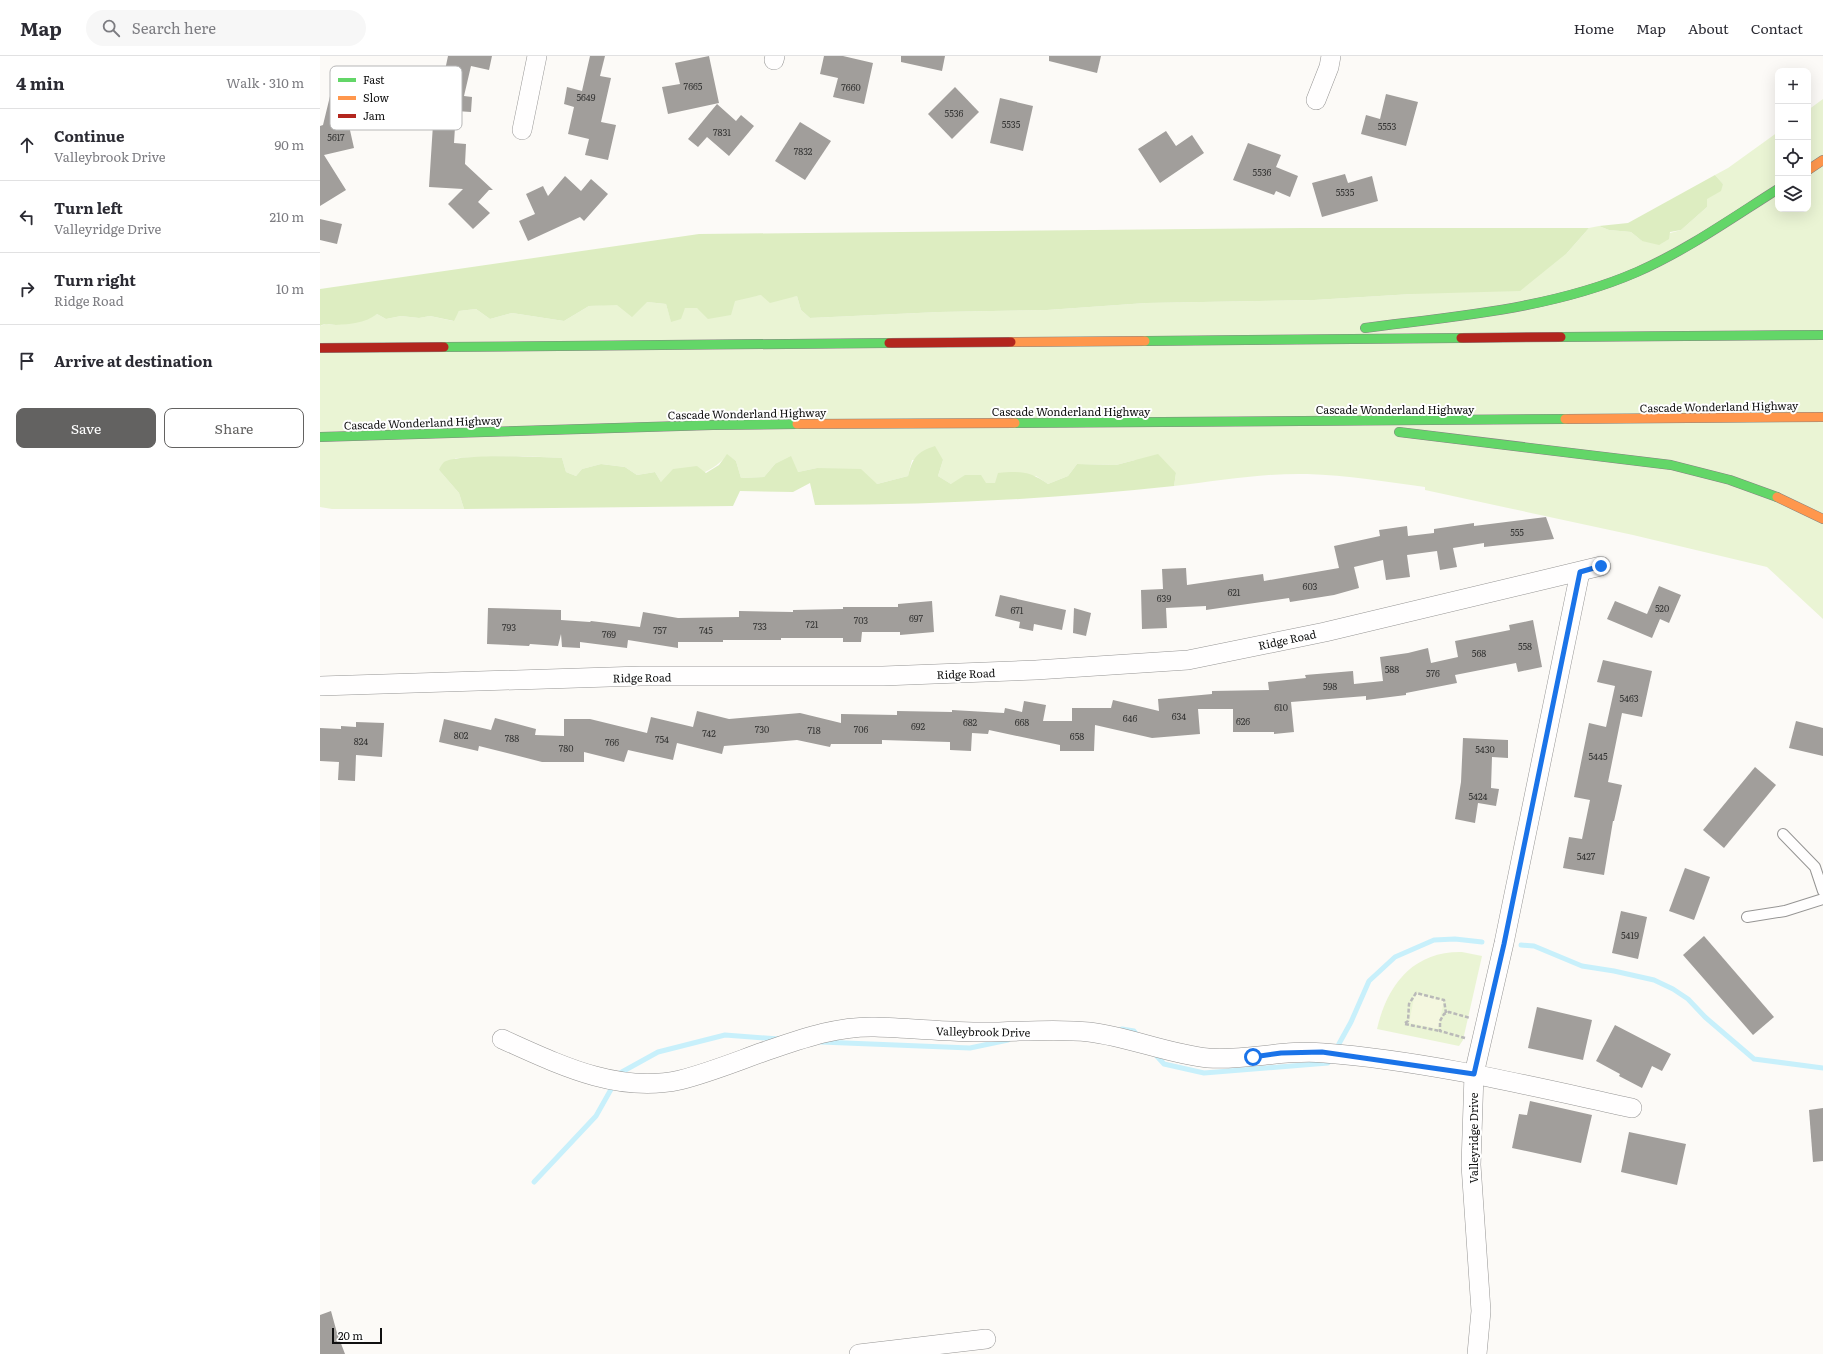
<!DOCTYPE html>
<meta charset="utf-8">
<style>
:root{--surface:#fff;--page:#f7f7f7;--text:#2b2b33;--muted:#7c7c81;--line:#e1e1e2;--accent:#636261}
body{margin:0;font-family:Literata,serif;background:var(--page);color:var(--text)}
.controls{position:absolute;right:12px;top:12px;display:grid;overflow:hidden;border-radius:8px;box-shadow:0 4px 16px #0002}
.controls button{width:36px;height:36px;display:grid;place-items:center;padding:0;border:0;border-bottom:1px solid var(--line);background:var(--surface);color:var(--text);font:20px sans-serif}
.scale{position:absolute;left:12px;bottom:10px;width:50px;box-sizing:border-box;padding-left:4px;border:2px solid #101010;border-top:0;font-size:11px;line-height:14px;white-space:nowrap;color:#101010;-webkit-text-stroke:3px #fff;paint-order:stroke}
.stop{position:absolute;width:12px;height:12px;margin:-9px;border:3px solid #1a73e8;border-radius:50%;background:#fff}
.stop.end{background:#1a73e8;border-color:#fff;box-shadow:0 1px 4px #0008}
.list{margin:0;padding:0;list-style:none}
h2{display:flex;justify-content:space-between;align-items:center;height:52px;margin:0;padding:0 16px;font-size:17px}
h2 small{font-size:13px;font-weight:400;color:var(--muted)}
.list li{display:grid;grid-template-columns:26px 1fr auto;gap:12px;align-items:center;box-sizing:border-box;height:72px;padding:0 16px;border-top:1px solid var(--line)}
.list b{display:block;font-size:15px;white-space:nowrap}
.list p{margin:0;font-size:13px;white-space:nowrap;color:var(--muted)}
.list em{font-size:13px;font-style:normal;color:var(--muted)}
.actions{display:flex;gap:8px;padding:12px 16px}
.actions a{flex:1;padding:9px 0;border:1px solid var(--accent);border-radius:8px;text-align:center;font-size:14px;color:var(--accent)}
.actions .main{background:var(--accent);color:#fff}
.icon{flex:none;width:22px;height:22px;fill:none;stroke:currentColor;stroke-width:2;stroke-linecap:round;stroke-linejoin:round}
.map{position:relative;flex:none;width:1503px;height:1298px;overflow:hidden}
header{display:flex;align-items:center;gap:24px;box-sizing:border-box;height:56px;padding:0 20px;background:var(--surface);border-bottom:1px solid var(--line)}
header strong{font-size:19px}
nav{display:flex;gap:22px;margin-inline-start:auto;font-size:14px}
.search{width:280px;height:36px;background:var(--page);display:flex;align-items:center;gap:10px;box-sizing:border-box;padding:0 14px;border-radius:22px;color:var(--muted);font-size:15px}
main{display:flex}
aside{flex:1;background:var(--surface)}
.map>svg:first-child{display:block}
.green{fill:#eaf4d4}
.forest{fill:#ddedc1}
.pitch{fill:#f4f7df}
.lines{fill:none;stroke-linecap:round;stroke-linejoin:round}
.stream{stroke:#c8f0fb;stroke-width:5}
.building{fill:#a19e9b}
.lane-casing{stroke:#969594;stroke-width:12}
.street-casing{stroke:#969594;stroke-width:20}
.fast-casing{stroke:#848381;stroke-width:10}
.slow-casing{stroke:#848381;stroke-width:10}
.jam-casing{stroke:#848381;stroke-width:10}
.path{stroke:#b9b9b8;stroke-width:2.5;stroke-dasharray:4 2;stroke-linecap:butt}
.lane{stroke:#fffefe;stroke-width:10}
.street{stroke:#fffefe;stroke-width:19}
.fast{stroke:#63d668;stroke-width:9}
.slow{stroke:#ff974d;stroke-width:9}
.jam{stroke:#b3261e;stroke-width:9}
.route{stroke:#1a73e8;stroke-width:5}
.labels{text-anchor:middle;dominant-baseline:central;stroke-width:4;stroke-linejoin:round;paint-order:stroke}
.number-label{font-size:9px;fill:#343433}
.street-label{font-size:11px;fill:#101010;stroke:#fff}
.key{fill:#fff;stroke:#b7b7b7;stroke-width:1}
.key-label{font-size:11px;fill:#101010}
</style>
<header>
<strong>Map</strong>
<div class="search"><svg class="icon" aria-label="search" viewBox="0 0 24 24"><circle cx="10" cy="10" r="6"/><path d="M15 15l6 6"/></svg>Search here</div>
<nav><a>Home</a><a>Map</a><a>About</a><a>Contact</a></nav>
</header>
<main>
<aside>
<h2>4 min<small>Walk · 310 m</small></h2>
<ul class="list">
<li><svg class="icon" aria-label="ahead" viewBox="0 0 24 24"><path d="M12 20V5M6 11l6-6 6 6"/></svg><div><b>Continue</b><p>Valleybrook Drive</p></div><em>90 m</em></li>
<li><svg class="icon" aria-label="left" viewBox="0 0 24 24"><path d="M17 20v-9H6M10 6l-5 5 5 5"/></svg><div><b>Turn left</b><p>Valleyridge Drive</p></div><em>210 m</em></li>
<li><svg class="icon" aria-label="right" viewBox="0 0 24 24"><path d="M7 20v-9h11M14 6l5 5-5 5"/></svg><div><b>Turn right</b><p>Ridge Road</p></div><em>10 m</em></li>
<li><svg class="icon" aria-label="arrive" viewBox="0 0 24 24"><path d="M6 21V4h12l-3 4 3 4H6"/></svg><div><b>Arrive at destination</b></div></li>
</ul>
<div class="actions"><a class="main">Save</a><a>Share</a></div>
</aside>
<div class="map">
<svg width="1503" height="1298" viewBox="0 0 1503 1298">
<rect width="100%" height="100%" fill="#fcfaf7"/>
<!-- green -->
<g class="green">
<path d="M1503 43V563L1447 511 1313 479 1105 434V431C1067 426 1027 419 987 418 943 417 898 425 854 430L856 417 815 404 796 409 757 408 748 420 728 428 716 420 675 427 631 428 618 420 623 404H592L588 420 557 428 497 412 478 416 455 408 444 421 421 422 416 405 407 399C389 421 367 421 341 426L335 416 317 419 305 411 281 408 262 413 256 420 246 416 242 402 202 400 136 402 119 414 139 437 144 453H12L0 451V270L6 268 15 269 57 258 66 263 81 260 99 262 110 260 133 265 139 255 156 253 170 263 192 257 244 265 269 250 327 246 346 248 351 265 365 252C391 252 415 241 441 239 453 238 465 242 477 240L481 254 490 262 619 256 727 254 826 247 994 244 1092 238 1247 197 1269 172 1279 170 1289 174 1311 176 1322 185 1361 174 1387 151 1386 143 1403 128 1395 119 1408 112 1458 76V153H1488V54Z"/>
<path d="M1142 896 1162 900 1143 984 1139 990 1057 973C1067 929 1093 895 1142 896Z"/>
</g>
<!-- forest -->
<g class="forest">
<path d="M1395 119 1403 128 1401 135 1387 143V151L1361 174 1350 176 1349 183 1339 189 1322 185 1311 176 1289 174 1279 170 1308 167Z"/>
<path d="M984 172H1269L1247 197 1200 235 1092 238 994 244 826 247 727 254 619 256 490 262 481 254 477 240 450 247 441 239 415 245 411 259 388 263 377 252H365L361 263 351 266 346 248 327 246 312 261 297 249 269 250 244 265 192 257 170 263 156 253 139 255 134 265 110 260 99 262 81 260 66 263 57 258C45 267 31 268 16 269 10 269 6 267 0 270V233L379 178Z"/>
<path d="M615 390 623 404 618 420 631 428 645 419H661L666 427H675L678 417C699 415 710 415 728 428L748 420 757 408 796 409 838 398 856 417 854 430C734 443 615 449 495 449L490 427 473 436 420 435 413 450 144 453 139 437 119 414C120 411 122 408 124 406 139 397 221 401 242 402L246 416 256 420 262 413 281 408 305 411 317 419 335 416 341 426 353 413 377 410 386 417 399 409 407 398 416 405 421 422 444 421 455 408 471 400 478 416 497 412 541 413 557 428 588 420C593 402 596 396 615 390Z"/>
</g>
<!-- pitch -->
<path class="pitch" d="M1095 937 1124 944 1118 973 1089 967Z"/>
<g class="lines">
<!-- stream -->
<g class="stream">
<path d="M1201 889 1214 890 1262 910 1294 915 1334 924 1353 933 1368 943 1385 961 1434 1003 1503 1012"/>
<path d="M802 973 814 975 819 981"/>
<path d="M501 986 650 992 688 984"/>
<path d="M1015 995 1031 966 1049 925 1075 901 1114 884 1135 883 1162 886"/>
<path d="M834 997 844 1008 884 1017 1008 1007 1010 1003"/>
<path d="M299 1020 300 1017 338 996 405 979 459 983"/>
<path d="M214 1126 276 1060 294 1028"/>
</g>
</g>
<!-- building -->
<g class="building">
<path d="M128 0H172L169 14 151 10 144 40 152 41 151 56 136 55 134 87 146 88 145 108 173 134H169L158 146 170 157 153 173 128 148 143 133 109 131 115 37 120 38Z"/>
<path d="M270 0H285L280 20 291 22 281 66 296 69 288 104 265 99 269 83 248 78 254 51 244 48 247 31 262 35Z"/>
<path d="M389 0 399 47 348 58 342 31 360 28 355 7Z"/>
<path d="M504 0H523L553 7 544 48 513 41 518 22 500 18Z"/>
<path d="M581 0H625L622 15 581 6Z"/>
<path d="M729 0H781L777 17 729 5Z"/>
<path d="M635 31 659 56 632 83 608 58Z"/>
<path d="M11 36 50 45 45 65 27 61 34 92 4 99 26 134 0 150V70L3 69Z"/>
<path d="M1066 38 1098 46 1086 90 1041 78 1046 59 1060 63Z"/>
<path d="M680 42 713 50 703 95 670 87Z"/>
<path d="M397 48 416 65 421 59 434 70 409 100 387 81 378 91 368 83Z"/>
<path d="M480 66 511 85 485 124 455 105Z"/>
<path d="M846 75 856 90 872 79 884 97 840 127 818 93Z"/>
<path d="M928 87 961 99 956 111 978 120 970 141 956 135 954 139 913 124Z"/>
<path d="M1025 118 1028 127 1052 120 1058 145 1002 161 992 127Z"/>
<path d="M245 120 261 135 271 123 288 138 264 165 260 161 208 185 199 165 215 158 206 138 223 130 228 140Z"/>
<path d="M0 163 22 168 17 188 0 184Z"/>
<path d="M1226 461 1234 483 1164 491V487L1133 492 1137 511 1120 514 1117 495 1087 499 1090 521 1066 524 1063 504 1034 511 1039 532 1014 539 970 546 969 542 886 554V550L846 552 847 572 822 573 821 534 843 533 842 513 866 512 867 529 943 518 944 525 1019 512 1014 490 1060 480 1059 474 1087 470 1088 480 1114 477V473L1154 467V470Z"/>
<path d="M1339 530 1361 539 1349 567 1340 563 1332 582 1287 563 1295 545 1327 558Z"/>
<path d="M680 539 746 554 742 574 714 568 713 575 699 572 700 566 675 560Z"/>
<path d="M612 545 614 576 580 579V576H542L541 586H523V582H461V584H403V586H358V592L308 584 307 592 260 586V592L242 591 241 578 238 590 210 588 209 590 167 588 168 552 241 554V564L270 566 271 565 320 571 323 556 358 562 419 561V555L473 556V554L523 553V551H578V548Z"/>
<path d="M754 552 771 557 766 580 753 577Z"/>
<path d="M1213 564 1222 611 1198 616 1196 607 1135 619 1137 627 1086 637V639L1046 644V640L971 646 974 676 954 678V676H913V653H878L880 678 832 682 775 669 774 695H740V689L669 674 668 678 652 677 651 695 630 694V686L562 684V688H511L510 691 477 684 404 690 402 698 357 687 353 704 308 694 304 706 264 696V706H222L159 690 158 695 119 686 124 663 171 674 175 662 216 673 215 679 244 680V663H270L327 677 331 661 373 671 377 655 409 663 480 657 521 667V658L577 659V655L632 656V654L684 657 685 652 702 656 704 645 726 649 723 665H752V652H791L793 644 839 655 838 643 892 638V635L949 634 948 626 986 622 985 619 1033 615 1034 628 1063 625 1060 601 1088 597 1108 592 1111 607 1138 601 1135 585 1190 574 1189 569Z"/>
<path d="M1283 604 1332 615 1322 661 1302 657 1288 726 1302 729 1294 765H1293L1284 819 1243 812 1249 781 1262 783 1270 744 1254 741 1269 667 1286 671 1295 630 1277 626Z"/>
<path d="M1476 665 1503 672V700L1469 692Z"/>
<path d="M36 666 64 667 62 701 36 699 35 725 18 724 19 706 0 705V672L21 673V670L36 671Z"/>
<path d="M1143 682 1188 684V702L1172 701 1171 732 1179 733 1176 750 1158 747 1155 767 1135 763 1141 726Z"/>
<path d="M1435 711 1456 729 1404 792 1383 774Z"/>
<path d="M1365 812 1390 821 1374 864 1349 855Z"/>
<path d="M1301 855 1327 861 1318 903 1292 897Z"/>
<path d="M1384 880 1454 961 1433 979 1363 899Z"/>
<path d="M1217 951 1272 964 1263 1004 1208 992Z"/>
<path d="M1295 969 1351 998 1342 1015 1332 1010 1322 1032 1299 1020 1300 1018 1276 1005Z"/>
<path d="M1210 1045 1272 1059 1261 1107 1192 1092 1199 1058 1207 1059Z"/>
<path d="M1503 1052V1105L1493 1106 1489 1054Z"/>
<path d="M1309 1076 1366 1088 1357 1129 1301 1116Z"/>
<path d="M11 1255 17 1277 25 1298H0V1259Z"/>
</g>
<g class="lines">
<defs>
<g id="lane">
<path d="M1463 778 1495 811 1503 835"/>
<path d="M1427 861 1465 855 1503 843"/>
</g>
<g id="street">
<path d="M454 4 455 0"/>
<path d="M996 44 1009 11 1011 0"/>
<path d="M202 74 217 0"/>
<path d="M0 630 321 620H563L716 614 868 604 1005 576 1281 510"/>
<path d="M182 983C238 1008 297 1038 360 1024 388 1017 415 1006 443 996 479 984 515 970 555 971 592 972 628 976 665 976 699 976 735 972 769 976 810 981 848 998 888 1002 927 1005 965 993 1004 997 1108 1005 1210 1030 1312 1052"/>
<path d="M539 1298 666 1283"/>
<path d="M1157 1298 1161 1255 1151 1109 1154 1018 1184 887 1260 516"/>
</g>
<g id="fast">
<path d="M1045 272C1136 260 1232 253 1317 216 1367 194 1412 162 1458 133"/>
<path d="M1241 281 1503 279"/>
<path d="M825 285 1141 282"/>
<path d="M124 291 569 287"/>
<path d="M695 367 1245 363"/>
<path d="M1079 376 1351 409 1410 424 1457 441"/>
<path d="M0 381 393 369 477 368"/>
</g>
<g id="slow">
<path d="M1488 114 1503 104"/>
<path d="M691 286 825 285"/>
<path d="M1245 363 1503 361"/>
<path d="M477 368 695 367"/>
<path d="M1457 441 1503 463"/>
</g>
<g id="jam">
<path d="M1141 282 1241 281"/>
<path d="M569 287 691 286"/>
<path d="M0 292 124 291"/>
</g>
</defs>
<!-- lane casing -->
<use href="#lane" class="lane-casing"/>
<!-- street casing -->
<use href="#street" class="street-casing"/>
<!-- fast casing -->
<use href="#fast" class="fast-casing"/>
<!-- slow casing -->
<use href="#slow" class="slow-casing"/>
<!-- jam casing -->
<use href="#jam" class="jam-casing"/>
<!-- path -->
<g class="path">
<path d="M1085 967 1088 965 1089 948 1096 937 1124 944 1126 957"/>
<path d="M1085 968 1120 975"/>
<path d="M1145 982 1120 975V965L1124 958 1129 956 1150 962"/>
</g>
<!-- lane -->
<use href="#lane" class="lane"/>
<!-- street -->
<use href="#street" class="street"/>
<!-- fast -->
<use href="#fast" class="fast"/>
<!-- slow -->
<use href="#slow" class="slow"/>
<!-- jam -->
<use href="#jam" class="jam"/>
</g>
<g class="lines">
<!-- route -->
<path class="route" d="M933 1001 961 997 1002 996 1154 1018 1184 888 1260 516 1281 510"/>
</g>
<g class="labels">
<!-- number labels -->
<g class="number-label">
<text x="373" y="30">7665</text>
<text x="531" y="31">7660</text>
<text x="266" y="41">5649</text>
<text x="634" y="57">5536</text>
<text x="691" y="68">5535</text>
<text x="1067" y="70">5553</text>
<text x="402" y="76">7831</text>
<text x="16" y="81">5617</text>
<text x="483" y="95">7832</text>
<text x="942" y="116">5536</text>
<text x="1025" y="136">5535</text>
<text x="1197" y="476">555</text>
<text x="990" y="530">603</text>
<text x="914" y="536">621</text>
<text x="844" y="542">639</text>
<text x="1342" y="552">520</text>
<text x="697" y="554">671</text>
<text x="596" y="562">697</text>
<text x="541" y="564">703</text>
<text x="492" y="568">721</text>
<text x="440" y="570">733</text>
<text x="189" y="571">793</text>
<text x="340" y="574">757</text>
<text x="386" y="574">745</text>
<text x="289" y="578">769</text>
<text x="1205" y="590">558</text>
<text x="1159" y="597">568</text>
<text x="1072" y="613">588</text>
<text x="1113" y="617">576</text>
<text x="1010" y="630">598</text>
<text x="1309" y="642">5463</text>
<text x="961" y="651">610</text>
<text x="859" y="660">634</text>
<text x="810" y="662">646</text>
<text x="923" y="665">626</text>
<text x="650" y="666">682</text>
<text x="702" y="666">668</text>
<text x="598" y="670">692</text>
<text x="442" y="673">730</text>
<text x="541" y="673">706</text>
<text x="494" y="674">718</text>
<text x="389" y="677">742</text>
<text x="141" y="679">802</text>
<text x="757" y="680">658</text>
<text x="192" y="682">788</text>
<text x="342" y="683">754</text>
<text x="41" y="685">824</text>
<text x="292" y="686">766</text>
<text x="246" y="692">780</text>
<text x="1165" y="693">5430</text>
<text x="1278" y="700">5445</text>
<text x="1158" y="740">5424</text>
<text x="1266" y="800">5427</text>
<text x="1310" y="879">5419</text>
</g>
<!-- street labels -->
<g class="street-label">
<text transform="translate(1399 350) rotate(-1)">Cascade Wonderland Highway</text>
<text x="1075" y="353">Cascade Wonderland Highway</text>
<text x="751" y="355">Cascade Wonderland Highway</text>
<text transform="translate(427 357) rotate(-1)">Cascade Wonderland Highway</text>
<text transform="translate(103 366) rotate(-2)">Cascade Wonderland Highway</text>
<text transform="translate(967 583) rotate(-12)">Ridge Road</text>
<text transform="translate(646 617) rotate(-2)">Ridge Road</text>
<text transform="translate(322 621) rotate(-1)">Ridge Road</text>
<text transform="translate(663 975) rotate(1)">Valleybrook Drive</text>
<text transform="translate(1153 1082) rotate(-90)">Valleyridge Drive</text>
</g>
</g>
<!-- legend -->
<rect x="10" y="10" width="132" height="64" rx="6" class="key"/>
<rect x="18" y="22" width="18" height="4" fill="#63d668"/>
<rect x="18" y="40" width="18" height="4" fill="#ff974d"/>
<rect x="18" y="58" width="18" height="4" fill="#b3261e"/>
<g class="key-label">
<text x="43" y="28">Fast</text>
<text x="43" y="46">Slow</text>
<text x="43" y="64">Jam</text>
</g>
</svg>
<div class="controls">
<button>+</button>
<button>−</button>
<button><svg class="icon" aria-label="locate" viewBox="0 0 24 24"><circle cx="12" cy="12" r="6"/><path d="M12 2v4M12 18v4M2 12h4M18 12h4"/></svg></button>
<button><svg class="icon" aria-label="layers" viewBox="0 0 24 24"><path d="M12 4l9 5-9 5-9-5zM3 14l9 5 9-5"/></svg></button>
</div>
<div class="scale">20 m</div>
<div class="stop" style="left:933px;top:1001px"></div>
<div class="stop end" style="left:1281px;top:510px"></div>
</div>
</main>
